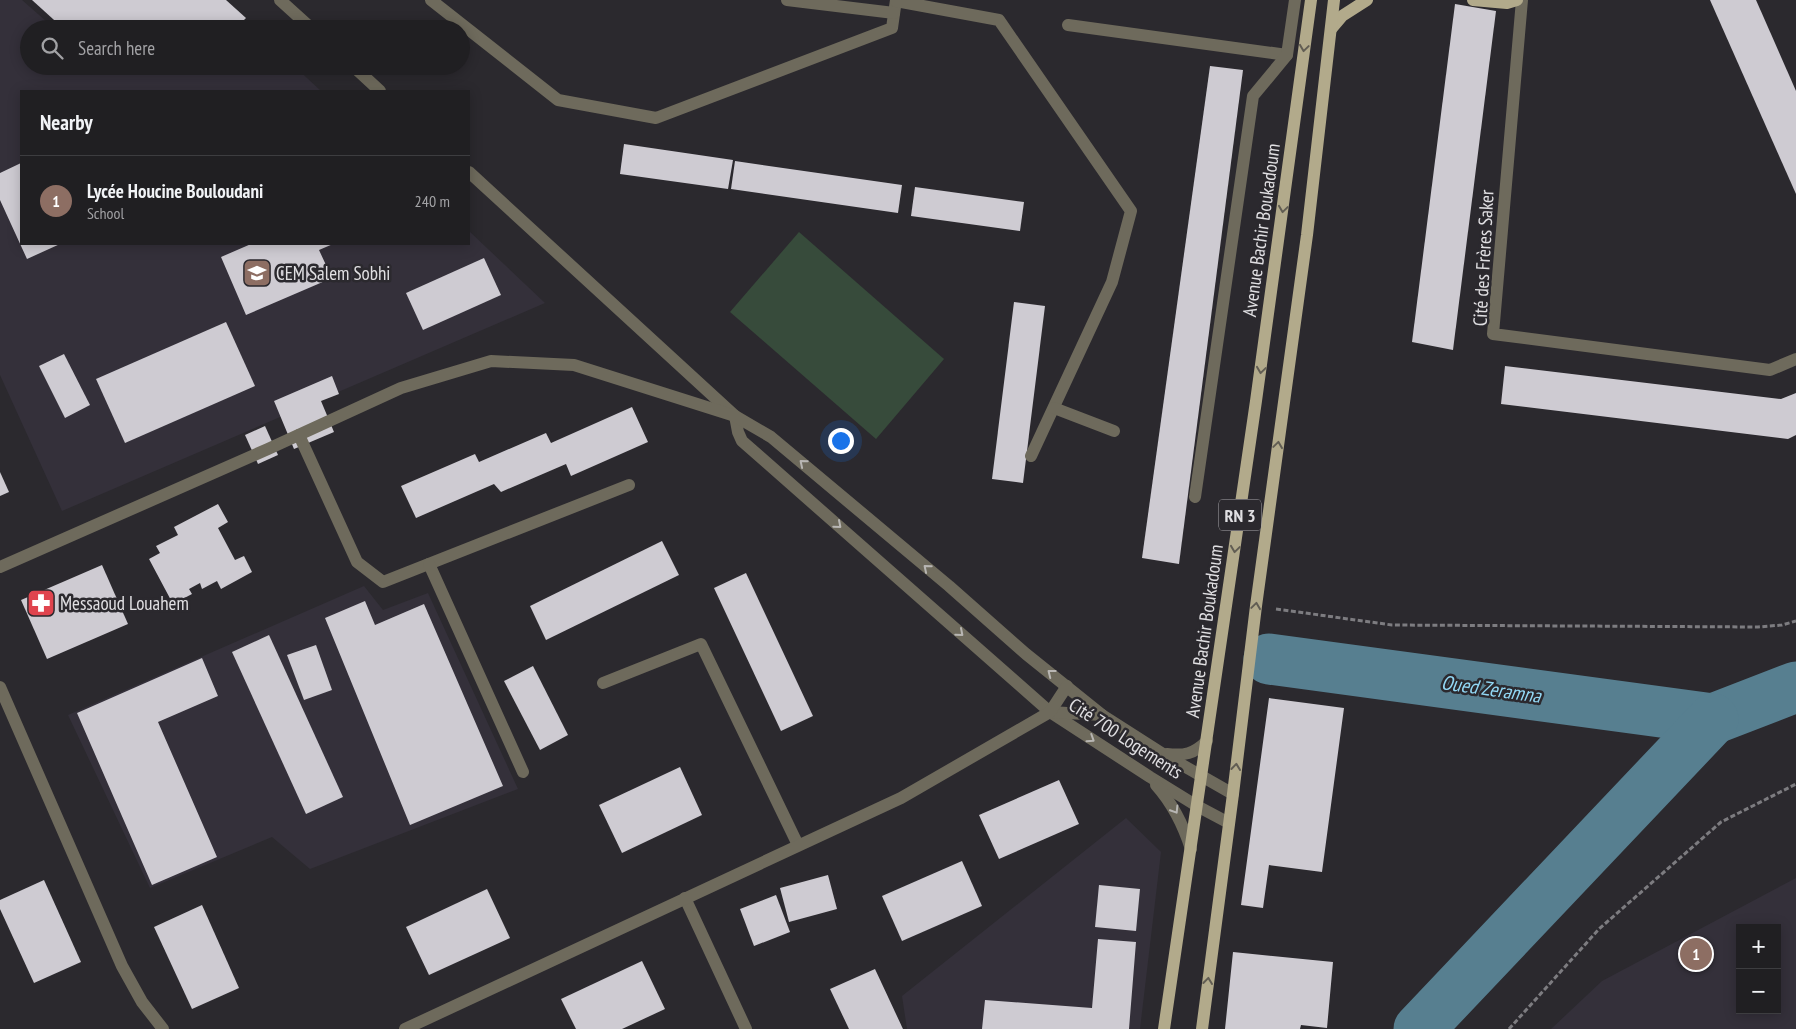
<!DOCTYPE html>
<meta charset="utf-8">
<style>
:root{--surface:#201f22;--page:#2d2c2f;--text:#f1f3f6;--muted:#a2a2a5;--line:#3d3d40;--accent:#1a73e8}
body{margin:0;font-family:"PT Sans Narrow",sans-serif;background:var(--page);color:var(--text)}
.controls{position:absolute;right:15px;bottom:15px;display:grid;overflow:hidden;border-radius:0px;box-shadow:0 2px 12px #0003}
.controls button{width:45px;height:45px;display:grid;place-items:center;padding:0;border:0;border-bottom:1px solid var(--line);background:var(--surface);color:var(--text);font:25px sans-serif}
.you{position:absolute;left:840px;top:440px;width:18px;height:18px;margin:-12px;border:4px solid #fff;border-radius:50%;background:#1a73e8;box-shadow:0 0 0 8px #1a73e833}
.badge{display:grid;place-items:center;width:32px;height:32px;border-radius:50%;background:var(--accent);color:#fff;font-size:16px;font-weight:700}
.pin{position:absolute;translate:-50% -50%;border:2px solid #fff;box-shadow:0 1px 5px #0006}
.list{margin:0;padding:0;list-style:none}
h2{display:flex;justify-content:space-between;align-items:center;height:65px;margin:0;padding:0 20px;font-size:21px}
h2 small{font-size:16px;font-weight:400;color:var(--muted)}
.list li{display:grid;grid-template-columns:32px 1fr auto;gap:15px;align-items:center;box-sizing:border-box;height:90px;padding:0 20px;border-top:1px solid var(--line)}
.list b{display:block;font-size:19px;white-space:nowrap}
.list p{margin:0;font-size:16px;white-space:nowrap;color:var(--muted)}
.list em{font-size:16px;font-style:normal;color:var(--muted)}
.icon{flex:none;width:28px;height:28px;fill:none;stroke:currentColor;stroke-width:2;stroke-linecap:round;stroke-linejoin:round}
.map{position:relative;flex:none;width:1796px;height:1029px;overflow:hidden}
.search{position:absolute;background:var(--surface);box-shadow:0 2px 12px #0003;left:20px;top:20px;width:450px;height:55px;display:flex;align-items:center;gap:12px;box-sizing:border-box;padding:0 18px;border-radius:28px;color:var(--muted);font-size:19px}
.panel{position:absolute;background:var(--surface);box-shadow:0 2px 12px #0003;left:20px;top:90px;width:450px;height:155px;border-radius:0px}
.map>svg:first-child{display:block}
.built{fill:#34303a;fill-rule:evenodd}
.green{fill:#374b3b}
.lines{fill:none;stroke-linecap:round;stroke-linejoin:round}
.river{stroke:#577f90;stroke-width:51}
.building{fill:#cecbd2}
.path{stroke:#7d7c80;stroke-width:3;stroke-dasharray:5 2.5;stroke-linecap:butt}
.minor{stroke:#6e6a5c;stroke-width:12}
.major{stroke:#b2aa8b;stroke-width:12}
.oneway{stroke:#615d53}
.oneway2{stroke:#b8b6b3}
.labels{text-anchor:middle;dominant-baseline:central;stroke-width:5;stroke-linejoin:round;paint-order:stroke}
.shield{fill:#2b292e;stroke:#aaa8ac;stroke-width:1}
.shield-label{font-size:18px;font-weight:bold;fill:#e0dfe2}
.street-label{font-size:19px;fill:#e0dfe2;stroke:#2b292e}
.poi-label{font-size:19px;fill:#e0dfe2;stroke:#2b292e;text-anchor:start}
.water-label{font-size:20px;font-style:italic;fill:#92d8f5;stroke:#2b292e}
</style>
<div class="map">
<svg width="1796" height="1029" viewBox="0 0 1796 1029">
<rect width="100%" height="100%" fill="#2b292e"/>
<!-- built -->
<g class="built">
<path d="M0 0H22L55 29H29V66H98L107 74 133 66H294L321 91H21V244H469V231L545 303 62 511 0 375Z"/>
<path d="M364 586 383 610 428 593 518 789 310 869 272 837 150 888 68 715Z"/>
<path d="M1126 818 1161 852 1140 1029H907L902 996Z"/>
<path d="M1796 878V1029H1551L1602 981ZM1740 928H1777V1010H1740Z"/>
</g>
<!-- green -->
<path class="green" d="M799 232 944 359 876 439 730 312Z"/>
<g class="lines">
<!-- river -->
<g class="river">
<path d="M1269 659 1713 719 1796 687"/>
<path d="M1419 1029 1713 719"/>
</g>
</g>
<!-- building -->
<g class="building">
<path d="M32 0H226L246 18 235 29H64Z"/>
<path d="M1710 0H1756L1796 91V194Z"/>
<path d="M1455 4 1496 11 1453 350 1412 342Z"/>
<path d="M1210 66 1243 70 1179 564 1142 558Z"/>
<path d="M624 144 733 160 728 189 620 174Z"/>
<path d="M735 161 902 185 898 213 731 189Z"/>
<path d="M21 163V244H60L27 259 0 200V173Z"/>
<path d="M915 187 1024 202 1020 231 911 216Z"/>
<path d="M251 244H333L319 250 332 278 246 315 221 257Z"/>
<path d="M484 258 501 295 423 330 406 293Z"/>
<path d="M1014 302 1045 306 1023 483 992 479Z"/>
<path d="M226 322 255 386 125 443 96 379Z"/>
<path d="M64 354 90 405 65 418 39 366Z"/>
<path d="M1505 366 1781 399 1796 393V435L1788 439 1501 404Z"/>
<path d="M332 376 339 394 321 401 334 432 294 449 274 401Z"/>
<path d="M632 407 648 442 571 476 566 464 501 492 494 484 416 518 401 486 475 454 479 462 546 433 551 443Z"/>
<path d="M265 426 278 455 258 464 245 435Z"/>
<path d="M0 472 9 492 0 496Z"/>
<path d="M218 504 228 522 218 528 235 560 244 556 252 572 221 589 217 581 202 589 200 583 189 589 192 594 173 604 149 559 160 553 156 546 178 535 174 527Z"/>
<path d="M662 541 679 575 546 640 530 606Z"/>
<path d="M102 565 128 624 47 659 21 600Z"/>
<path d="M746 573 813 716 781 731 714 588Z"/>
<path d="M365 601 375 625 424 604 503 786 410 825 325 618Z"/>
<path d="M269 635 343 797 306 814 232 652Z"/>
<path d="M316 645 332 690 304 700 287 655Z"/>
<path d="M202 658 218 696 158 722 217 857 152 885 77 713Z"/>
<path d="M533 666 568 735 540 750 504 681Z"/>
<path d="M1269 698 1344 708 1322 872 1269 865 1263 908 1241 905Z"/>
<path d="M680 767 702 815 622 853 599 805Z"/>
<path d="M1059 780 1079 824 999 859 979 815Z"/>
<path d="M962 861 982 906 902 941 882 896Z"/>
<path d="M828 875 837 909 789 922 780 888Z"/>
<path d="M44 880 81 962 34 983 0 909V900Z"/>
<path d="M1099 885 1140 889 1136 931 1095 927Z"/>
<path d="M487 889 510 938 429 975 406 927Z"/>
<path d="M776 895 790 932 754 946 740 909Z"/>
<path d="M202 905 239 988 192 1009 154 927Z"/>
<path d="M1098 939 1136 942 1129 1029H982L985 1000 1092 1008Z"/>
<path d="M1233 952 1333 962 1327 1028 1301 1025 1300 1029H1225Z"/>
<path d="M642 961 665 1009 622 1029H576L561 999Z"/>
<path d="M875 969 903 1029H849L830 989Z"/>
</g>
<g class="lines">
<!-- path -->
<g class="path">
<path d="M1276 609 1392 625 1758 627 1782 625 1796 621"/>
<path d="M1509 1029 1599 929 1721 822 1796 784"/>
</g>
<!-- minor -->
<g class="minor">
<path d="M280 0 312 29"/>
<path d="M431 0 558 100 656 118 892 28 896 0"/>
<path d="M787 0 894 13"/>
<path d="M1522 0 1493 334 1770 370 1796 359"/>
<path d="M896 1 999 20 1131 211 1112 282 1031 456"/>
<path d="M1068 25 1287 55"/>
<path d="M353 66 380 91"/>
<path d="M469 172 735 416 738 432 742 441 1050 712 1150 777 1197 806 1229 823"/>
<path d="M1054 408 1114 431"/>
<path d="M299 435 357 562 383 582 629 485"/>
<path d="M1195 497 1253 96 1287 55 1295 0"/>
<path d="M429 564 523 772"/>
<path d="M0 567 268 449 401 388 491 361 574 365 735 416 771 437 949 586 1026 654 1102 715"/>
<path d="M603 683 701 644 798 845"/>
<path d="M0 687 122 966 142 1002 163 1029"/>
<path d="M1050 712 1102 715 1163 754 1233 794"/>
<path d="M1167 754C1184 756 1194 754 1207 741"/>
<path d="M1156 785C1173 804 1183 824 1191 849"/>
<path d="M685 898 746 1029"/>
<path d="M405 1029 901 798 1050 712 1067 686"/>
</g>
<!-- major -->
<g class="major">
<path d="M1473 0 1507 3 1517 0"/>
<path d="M1331 29 1342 16 1367 0"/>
<path d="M1164 1029 1256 401 1311 0"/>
<path d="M1202 1029 1233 794 1256 606 1307 235 1334 0"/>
</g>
</g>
<!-- one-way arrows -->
<defs><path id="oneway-chevron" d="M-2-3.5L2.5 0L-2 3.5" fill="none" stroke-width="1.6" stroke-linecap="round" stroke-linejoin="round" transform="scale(1.25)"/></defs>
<g class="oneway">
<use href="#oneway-chevron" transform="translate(1304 48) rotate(98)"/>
<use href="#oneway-chevron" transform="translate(1283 209) rotate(98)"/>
<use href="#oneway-chevron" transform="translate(1261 370) rotate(98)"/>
<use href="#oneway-chevron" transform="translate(1278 445) rotate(-82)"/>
<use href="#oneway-chevron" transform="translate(1235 549) rotate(98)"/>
<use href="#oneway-chevron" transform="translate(1256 606) rotate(-82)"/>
<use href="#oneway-chevron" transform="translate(1236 767) rotate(-84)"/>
<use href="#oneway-chevron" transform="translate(1208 981) rotate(-83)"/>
</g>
<g class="oneway2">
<use href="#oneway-chevron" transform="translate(803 463) rotate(-140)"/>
<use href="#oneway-chevron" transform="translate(838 525) rotate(41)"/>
<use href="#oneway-chevron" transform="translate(927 568) rotate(-140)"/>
<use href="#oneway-chevron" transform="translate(960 633) rotate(41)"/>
<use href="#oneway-chevron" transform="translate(1051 673) rotate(-142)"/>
<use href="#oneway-chevron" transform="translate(1091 739) rotate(33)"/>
<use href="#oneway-chevron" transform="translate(1175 810) rotate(58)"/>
</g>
<!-- icons -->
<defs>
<symbol id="school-square" viewBox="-11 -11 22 22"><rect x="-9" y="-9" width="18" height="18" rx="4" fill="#8d6e63" stroke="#2b292e"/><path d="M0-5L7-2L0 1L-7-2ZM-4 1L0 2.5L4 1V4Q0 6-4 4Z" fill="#fff"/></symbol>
<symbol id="pharmacy-square" viewBox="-11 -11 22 22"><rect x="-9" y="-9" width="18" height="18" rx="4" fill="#e0444e" stroke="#2b292e"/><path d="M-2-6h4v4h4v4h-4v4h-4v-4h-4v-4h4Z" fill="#fff"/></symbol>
</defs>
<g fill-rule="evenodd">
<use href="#school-square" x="241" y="257" width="32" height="32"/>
<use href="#pharmacy-square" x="25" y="587" width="32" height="32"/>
</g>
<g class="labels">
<!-- shield labels -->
<rect class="shield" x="1219" y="499.5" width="42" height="31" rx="4"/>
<g class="shield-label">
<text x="1240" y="515">RN 3</text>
</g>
<!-- street labels -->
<g class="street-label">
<text transform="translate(1261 230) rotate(-82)">Avenue Bachir Boukadoum</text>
<text transform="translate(1483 258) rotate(-87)">Cité des Frères Saker</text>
<text transform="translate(1204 631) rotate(-82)">Avenue Bachir Boukadoum</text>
<text transform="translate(1126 738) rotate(33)">Cité 700 Logements</text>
</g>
<!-- poi labels -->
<g class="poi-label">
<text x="276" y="273">CEM Salem Sobhi</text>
<text x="60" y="603">Messaoud Louahem</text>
</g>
<!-- water labels -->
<g class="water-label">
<text transform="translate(1491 689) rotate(8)">Oued Zeramna</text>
</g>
</g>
</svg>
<div class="controls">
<button>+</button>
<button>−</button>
</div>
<div class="you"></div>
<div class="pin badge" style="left:1696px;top:954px;background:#8d6e63">1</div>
<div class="search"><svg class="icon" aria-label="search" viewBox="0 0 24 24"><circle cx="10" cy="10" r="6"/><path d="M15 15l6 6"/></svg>Search here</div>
<section class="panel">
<h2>Nearby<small></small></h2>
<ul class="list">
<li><span class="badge" style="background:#8d6e63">1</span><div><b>Lycée Houcine Bouloudani</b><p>School</p></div><em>240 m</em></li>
</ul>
</section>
</div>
